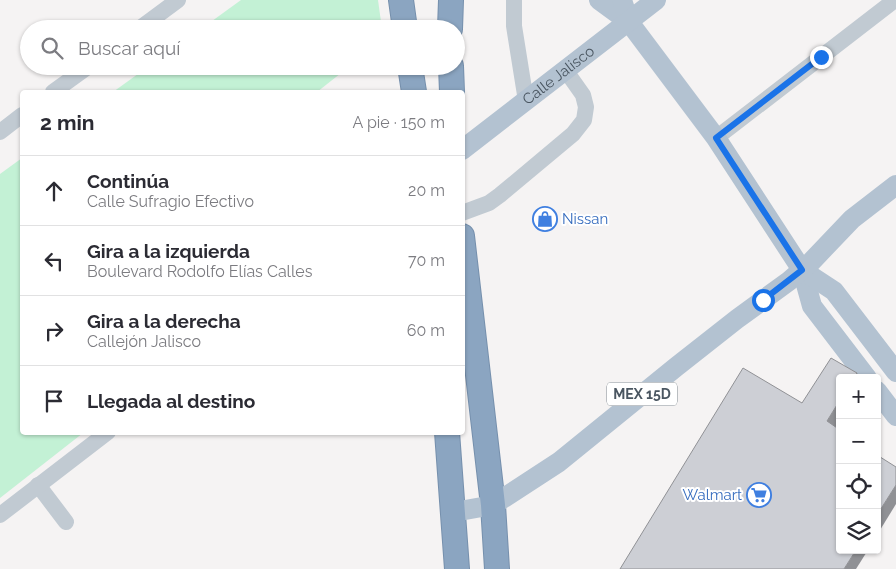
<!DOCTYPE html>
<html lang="es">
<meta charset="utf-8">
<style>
:root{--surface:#fff;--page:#f7f7f7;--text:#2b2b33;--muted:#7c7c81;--line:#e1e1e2}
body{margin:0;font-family:Raleway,sans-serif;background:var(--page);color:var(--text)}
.controls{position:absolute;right:15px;bottom:15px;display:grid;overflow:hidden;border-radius:5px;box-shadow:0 1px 4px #0004}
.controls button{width:45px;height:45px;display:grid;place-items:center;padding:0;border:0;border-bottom:1px solid var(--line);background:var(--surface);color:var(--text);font:25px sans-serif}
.stop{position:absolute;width:15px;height:15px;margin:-11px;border:4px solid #1a73e8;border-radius:50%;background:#fff}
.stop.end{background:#1a73e8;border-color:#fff;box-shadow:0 1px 5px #0008}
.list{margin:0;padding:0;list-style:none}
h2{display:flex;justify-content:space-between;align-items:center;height:65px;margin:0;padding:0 20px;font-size:21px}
h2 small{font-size:16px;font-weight:400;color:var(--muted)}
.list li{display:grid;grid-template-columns:32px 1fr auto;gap:15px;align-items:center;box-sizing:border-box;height:70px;padding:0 20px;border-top:1px solid var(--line)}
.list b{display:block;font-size:19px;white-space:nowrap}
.list p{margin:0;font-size:16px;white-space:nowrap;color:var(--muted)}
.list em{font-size:16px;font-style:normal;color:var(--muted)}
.icon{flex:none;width:28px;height:28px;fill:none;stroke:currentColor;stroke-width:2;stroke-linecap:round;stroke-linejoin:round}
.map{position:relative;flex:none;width:896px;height:569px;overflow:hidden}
.search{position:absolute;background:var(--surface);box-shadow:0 1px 4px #0004;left:20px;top:20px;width:445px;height:55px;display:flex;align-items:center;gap:12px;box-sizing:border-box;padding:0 18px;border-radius:28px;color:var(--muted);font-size:19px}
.panel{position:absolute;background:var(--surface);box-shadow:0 1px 4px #0004;left:20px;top:90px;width:445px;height:345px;border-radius:5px}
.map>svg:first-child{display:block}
.green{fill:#c3f1d5}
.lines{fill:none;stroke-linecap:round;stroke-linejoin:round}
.highway-casing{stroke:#7690ad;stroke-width:26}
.minor{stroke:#c1cad2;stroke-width:16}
.major{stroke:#b3c2d1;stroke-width:20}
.highway{stroke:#8ba5c1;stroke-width:24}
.shaded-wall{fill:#909195}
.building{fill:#cdcfd5;stroke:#909195}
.route{stroke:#1a73e8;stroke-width:6}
.labels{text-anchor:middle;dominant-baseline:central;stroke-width:4;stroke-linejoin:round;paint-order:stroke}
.shield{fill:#fff;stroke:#808990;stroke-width:1}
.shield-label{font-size:14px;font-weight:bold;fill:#4a5661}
.street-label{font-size:15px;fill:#4a5661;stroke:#fff}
.shop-label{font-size:15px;fill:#366cbe;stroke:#fff;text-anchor:start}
</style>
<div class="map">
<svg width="896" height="569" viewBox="0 0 896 569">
<rect width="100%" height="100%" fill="#f5f3f3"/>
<!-- green -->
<g class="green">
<path d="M241 0H378L382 29H201Z"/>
<path d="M149 66H350L317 92H113Z"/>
<path d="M22 158V432L83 433 0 498V174Z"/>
</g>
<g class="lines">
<defs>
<g id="highway">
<path d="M401 0 405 29"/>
<path d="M450 29 451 0"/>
<path d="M410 66 414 92"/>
<path d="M451 66 452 92"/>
<path d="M462 236 493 505 497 569"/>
<path d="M447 432 457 569"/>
</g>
</defs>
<!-- highway casing -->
<use href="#highway" class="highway-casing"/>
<!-- minor -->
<g class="minor">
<path d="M514 0V26L526 101"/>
<path d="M139 29 178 0"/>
<path d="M53 92 89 66"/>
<path d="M0 132 22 115"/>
<path d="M716 138 895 0"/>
<path d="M462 213 489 203 500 195 573 134 584 120 586 107 583 95 566 71"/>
<path d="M38 485 66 522"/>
<path d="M0 515 108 432"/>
</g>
<!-- major -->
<g class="major">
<path d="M599 0 629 22"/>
<path d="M622 0 629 22 716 138 802 270 812 306 867 378"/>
<path id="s1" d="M462 150 656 0"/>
<path d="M802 270 834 291 896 372"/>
<path d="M877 391 896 416"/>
<path d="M454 512 493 505 559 462 676 367 737 319 789 281 811 262 852 219 896 185"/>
</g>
<!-- highway -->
<use href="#highway" class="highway"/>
</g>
<!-- shaded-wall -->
<g class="shaded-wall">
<path d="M857 373 859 378H854Z"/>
<path d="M840 400V420L832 433 827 421Z"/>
<path d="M896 485V504L877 535V515Z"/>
<path d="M856 550H868L856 569H844Z"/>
</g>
<!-- building -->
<g class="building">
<path d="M831 358 857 373 854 378H840V400L827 421 840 430V550H856L844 569H620L743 368 802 403Z"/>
<path d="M877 455 896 467V485L877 515Z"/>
</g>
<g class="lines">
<!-- route -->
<path class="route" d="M763 300 802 270 716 138 821 57"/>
</g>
<!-- icons -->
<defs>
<symbol id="shop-ring" viewBox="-11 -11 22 22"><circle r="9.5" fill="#fff" stroke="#3f7fe0" stroke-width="1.5"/><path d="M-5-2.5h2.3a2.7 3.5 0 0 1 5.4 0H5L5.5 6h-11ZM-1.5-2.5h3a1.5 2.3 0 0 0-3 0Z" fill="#3f7fe0"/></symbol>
<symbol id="supermarket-ring" viewBox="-11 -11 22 22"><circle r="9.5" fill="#fff" stroke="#3f7fe0" stroke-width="1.5"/><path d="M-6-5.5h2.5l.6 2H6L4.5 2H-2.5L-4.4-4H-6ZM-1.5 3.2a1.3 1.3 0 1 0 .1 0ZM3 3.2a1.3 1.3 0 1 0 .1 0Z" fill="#3f7fe0"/></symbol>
</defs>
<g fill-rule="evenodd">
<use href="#shop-ring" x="531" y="205" width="28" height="28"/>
<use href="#supermarket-ring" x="745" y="481" width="28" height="28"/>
</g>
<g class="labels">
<!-- shield labels -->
<rect class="shield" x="607" y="382.5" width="70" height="23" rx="4"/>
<g class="shield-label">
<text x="642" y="394">MEX 15D</text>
</g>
<!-- street labels -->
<g class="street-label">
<text stroke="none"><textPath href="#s1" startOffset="122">Calle Jalisco</textPath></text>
</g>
<!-- shop labels -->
<g class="shop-label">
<text x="562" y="219">Nissan</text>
<text x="742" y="495" text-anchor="end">Walmart</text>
</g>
</g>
</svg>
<div class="controls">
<button>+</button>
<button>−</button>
<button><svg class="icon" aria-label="locate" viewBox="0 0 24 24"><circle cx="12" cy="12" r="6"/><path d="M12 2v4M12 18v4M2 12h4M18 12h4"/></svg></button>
<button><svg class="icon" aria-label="layers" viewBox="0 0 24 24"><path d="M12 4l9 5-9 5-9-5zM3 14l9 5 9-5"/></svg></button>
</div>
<div class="stop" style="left:763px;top:300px"></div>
<div class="stop end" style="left:821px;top:57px"></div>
<div class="search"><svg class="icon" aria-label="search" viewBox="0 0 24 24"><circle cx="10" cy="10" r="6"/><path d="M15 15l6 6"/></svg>Buscar aquí</div>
<section class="panel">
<h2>2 min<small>A pie · 150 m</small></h2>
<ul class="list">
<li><svg class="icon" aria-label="ahead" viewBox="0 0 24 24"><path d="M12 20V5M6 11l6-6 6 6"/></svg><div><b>Continúa</b><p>Calle Sufragio Efectivo</p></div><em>20 m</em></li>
<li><svg class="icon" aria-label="left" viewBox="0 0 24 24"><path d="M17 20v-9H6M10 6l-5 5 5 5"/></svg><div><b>Gira a la izquierda</b><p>Boulevard Rodolfo Elías Calles</p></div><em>70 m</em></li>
<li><svg class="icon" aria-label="right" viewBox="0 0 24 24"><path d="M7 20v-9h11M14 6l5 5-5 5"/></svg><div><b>Gira a la derecha</b><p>Callejón Jalisco</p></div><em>60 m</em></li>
<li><svg class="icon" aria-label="arrive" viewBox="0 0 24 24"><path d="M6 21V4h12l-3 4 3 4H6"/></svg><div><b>Llegada al destino</b></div></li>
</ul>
</section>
</div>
